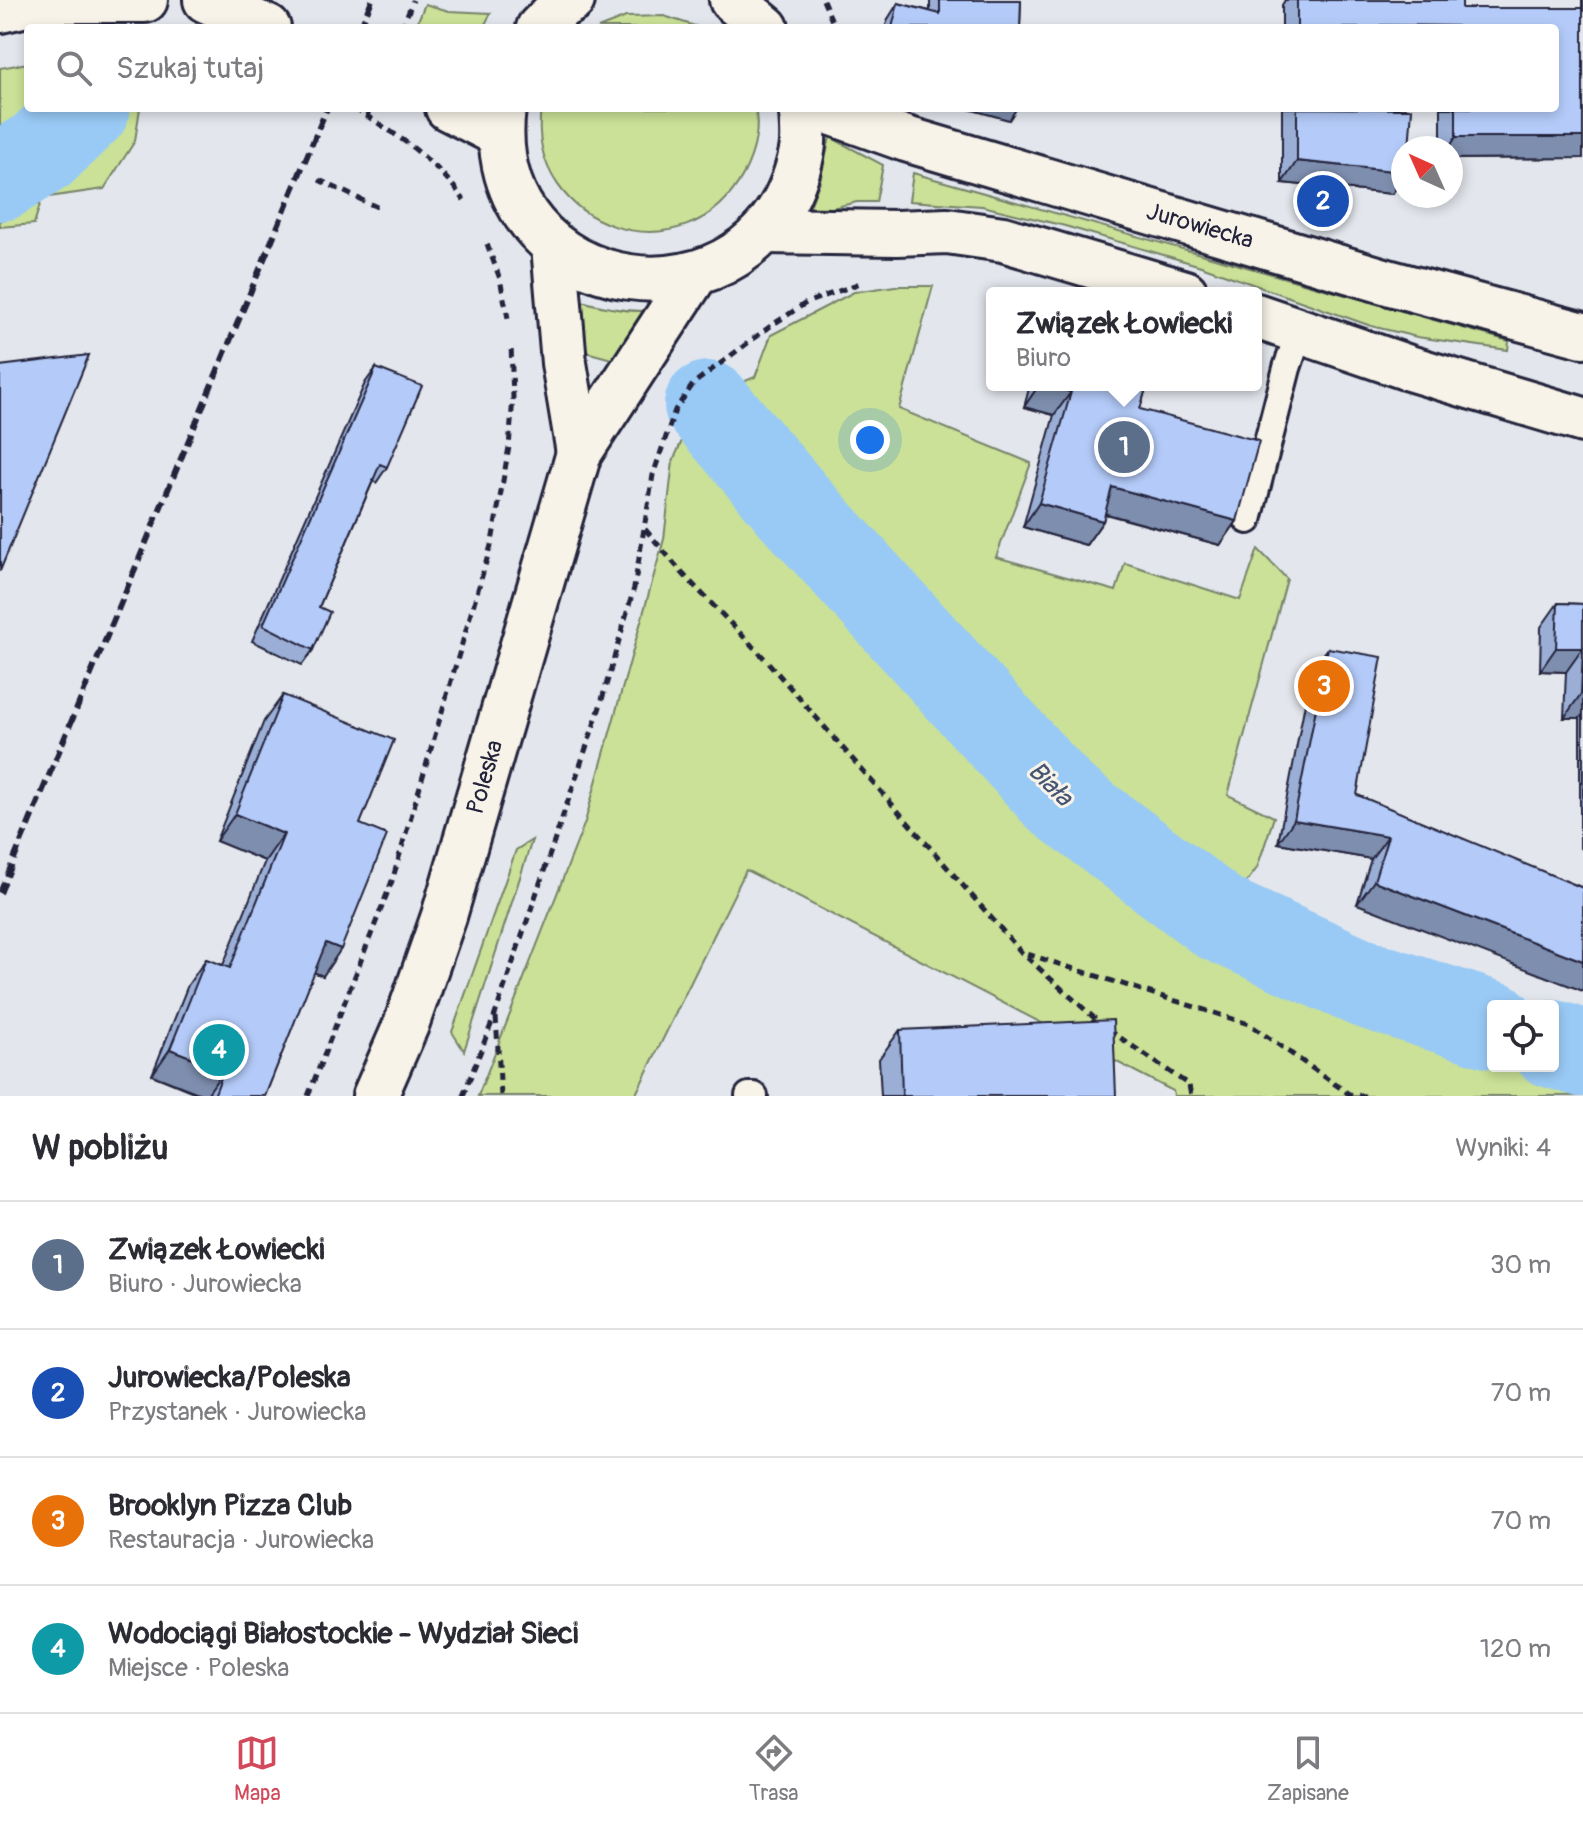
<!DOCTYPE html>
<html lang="pl">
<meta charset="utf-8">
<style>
:root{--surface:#fff;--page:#f2f2f3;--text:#2b2b33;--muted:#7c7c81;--line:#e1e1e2;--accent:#d1495b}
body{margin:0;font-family:Pangolin,sans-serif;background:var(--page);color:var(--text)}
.controls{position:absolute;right:24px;bottom:24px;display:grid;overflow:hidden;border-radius:8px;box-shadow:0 4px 12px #0003}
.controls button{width:72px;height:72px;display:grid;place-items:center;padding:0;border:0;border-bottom:2px solid var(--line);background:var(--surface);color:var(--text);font:40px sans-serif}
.compass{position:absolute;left:1391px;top:136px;width:72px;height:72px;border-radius:50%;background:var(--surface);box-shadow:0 4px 12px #0003;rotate:315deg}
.you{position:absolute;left:870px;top:440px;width:28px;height:28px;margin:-20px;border:6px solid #fff;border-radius:50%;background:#1a73e8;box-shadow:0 0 0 12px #1a73e833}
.badge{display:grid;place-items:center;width:52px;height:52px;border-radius:50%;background:var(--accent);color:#fff;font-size:26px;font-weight:700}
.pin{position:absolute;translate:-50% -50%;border:4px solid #fff;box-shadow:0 2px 8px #0006}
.popup{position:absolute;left:986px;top:287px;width:276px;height:104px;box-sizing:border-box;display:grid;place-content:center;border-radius:8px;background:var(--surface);filter:drop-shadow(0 2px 6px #0005);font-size:26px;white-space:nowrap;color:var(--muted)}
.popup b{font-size:30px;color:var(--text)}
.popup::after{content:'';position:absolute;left:50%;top:100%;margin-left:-16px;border:16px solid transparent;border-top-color:var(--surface)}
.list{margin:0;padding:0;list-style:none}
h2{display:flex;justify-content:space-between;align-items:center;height:104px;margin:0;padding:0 32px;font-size:34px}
h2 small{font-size:26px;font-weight:400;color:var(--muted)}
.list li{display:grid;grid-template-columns:52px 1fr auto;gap:24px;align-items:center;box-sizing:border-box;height:128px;padding:0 32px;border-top:2px solid var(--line)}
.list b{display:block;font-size:30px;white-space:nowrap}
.list p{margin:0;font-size:26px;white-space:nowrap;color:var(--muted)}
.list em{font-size:26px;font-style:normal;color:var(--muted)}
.icon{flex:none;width:44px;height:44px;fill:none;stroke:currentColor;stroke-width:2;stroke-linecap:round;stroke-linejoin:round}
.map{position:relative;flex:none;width:1583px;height:1096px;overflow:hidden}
.search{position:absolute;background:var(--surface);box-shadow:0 4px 12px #0003;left:24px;right:24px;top:24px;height:88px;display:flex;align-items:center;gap:20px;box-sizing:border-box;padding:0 28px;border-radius:8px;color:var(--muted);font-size:30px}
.sheet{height:616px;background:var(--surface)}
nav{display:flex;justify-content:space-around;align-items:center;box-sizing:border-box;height:112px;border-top:2px solid var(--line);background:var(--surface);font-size:22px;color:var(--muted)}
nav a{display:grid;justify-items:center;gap:4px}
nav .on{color:var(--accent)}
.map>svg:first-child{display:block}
.green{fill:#cae197;stroke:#768269;stroke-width:2}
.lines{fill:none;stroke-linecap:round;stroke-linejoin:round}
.river{stroke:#99caf5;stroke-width:88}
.service-casing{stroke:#22223b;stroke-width:32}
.minor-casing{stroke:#22223b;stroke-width:50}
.tertiary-casing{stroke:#22223b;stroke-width:50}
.secondary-casing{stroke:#22223b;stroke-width:50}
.path{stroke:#22223b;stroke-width:5;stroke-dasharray:8 6;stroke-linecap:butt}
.service{stroke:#f7f3e8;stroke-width:26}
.minor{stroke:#f7f3e8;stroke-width:44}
.tertiary{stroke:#f7f3e8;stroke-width:44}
.secondary{stroke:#f7f3e8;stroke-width:44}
.rail{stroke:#22223b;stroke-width:6;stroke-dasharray:12 6;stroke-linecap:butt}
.wall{fill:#9bafd6;stroke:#22223b;stroke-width:2}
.shaded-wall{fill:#7e8eae;stroke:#22223b;stroke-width:2}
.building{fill:#b4cbf9;stroke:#22223b;stroke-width:2}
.labels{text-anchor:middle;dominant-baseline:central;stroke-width:6;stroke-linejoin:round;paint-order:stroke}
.street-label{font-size:24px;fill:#22223b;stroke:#f7f3e8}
.water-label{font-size:26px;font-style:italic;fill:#465473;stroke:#f7f3e8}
</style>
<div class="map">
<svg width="1583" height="1096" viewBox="0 0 1583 1096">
<rect width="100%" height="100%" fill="#e3e7ed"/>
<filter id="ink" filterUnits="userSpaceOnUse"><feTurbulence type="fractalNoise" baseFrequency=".0125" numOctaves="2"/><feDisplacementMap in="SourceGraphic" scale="16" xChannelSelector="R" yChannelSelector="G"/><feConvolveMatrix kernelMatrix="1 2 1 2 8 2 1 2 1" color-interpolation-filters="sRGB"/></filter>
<g filter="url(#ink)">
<!-- green -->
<g class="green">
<path d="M425 4 449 11 491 13 483 28H415Z"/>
<path d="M664 16 701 28H598L626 17Z"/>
<path d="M28 63V108H140L135 141 104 189 42 198 34 224 0 227V68Z"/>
<path d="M541 108H755C760 130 754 153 744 173 688 281 524 229 541 108Z"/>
<path d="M830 137 883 165 876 202H857L807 214 820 181Z"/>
<path d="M913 173 1509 341 1508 350 1417 337 1371 326 1201 266 1065 226 982 206 909 201Z"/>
<path d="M895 286H933L899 409 1031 463 996 557 1116 591 1125 563 1240 600 1258 549 1287 579 1228 795 1274 817 1257 868 1220 918 1365 986 1493 1026V1066H1553V1045L1583 1054V1096H1174L1173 1091 746 870 635 1096H478L585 822 664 539 673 461 691 420 721 391 755 377 771 335 854 292Z"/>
<path d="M575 299C600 307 623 312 649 311L619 361 586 352Z"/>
<path d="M532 840 464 1051 452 1032 516 850Z"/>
</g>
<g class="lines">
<!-- river -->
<g class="river">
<path d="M0 177 42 151 86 108"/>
<path d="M708 405 794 506 1060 798 1219 918 1365 984 1493 1025"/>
<path d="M1553 1044 1583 1053"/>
</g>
<defs>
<g id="service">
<path d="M1248 520 1287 368 1300 330"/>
<path d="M749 1096H754"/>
</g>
<path id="minor" d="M0 10 44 0H145"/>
<g id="tertiary">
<path d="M819 108 906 139 1391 283 1583 335"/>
<path d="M764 231 897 233 947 231 1003 239 1185 293"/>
<path d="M1256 316 1409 368 1583 420"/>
</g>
<g id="secondary">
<path d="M206 0 268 28"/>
<path d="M732 0 766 28"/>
<path d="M539 28 561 6 572 0"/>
<path d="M448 108 499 134"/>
<path d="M503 108C478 304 763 348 802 151 805 137 802 122 802 108"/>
<path d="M554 246 564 363 579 453"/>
<path d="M375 1096 406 1025 444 916 579 453 695 275"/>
</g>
</defs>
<!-- service casing -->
<use href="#service" class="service-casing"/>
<!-- minor casing -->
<use href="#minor" class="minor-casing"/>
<!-- tertiary casing -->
<use href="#tertiary" class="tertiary-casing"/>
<!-- secondary casing -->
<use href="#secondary" class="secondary-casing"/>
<!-- path -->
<g class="path">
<path d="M823 0 835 28"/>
<path d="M402 28 413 0"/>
<path d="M354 108C395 133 436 160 464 200"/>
<path d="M367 116 370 108"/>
<path d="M319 180 379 208"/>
<path d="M487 244 500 279 509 323"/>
<path d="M645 529 684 575 766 660 1022 953 1101 1024"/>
<path d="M1027 954 1249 1024 1349 1094 1365 1096"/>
<path d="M496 1017 501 1096"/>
<path d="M1109 1030 1189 1085 1191 1096"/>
<path d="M308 1096 392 881 492 542 509 447 513 398 511 345"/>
<path d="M463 1096 496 1012 599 710 634 588 653 475 675 410 694 383 772 325 806 303 863 282"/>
</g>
<!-- service -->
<use href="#service" class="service"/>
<!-- minor -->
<use href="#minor" class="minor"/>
<!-- tertiary -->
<use href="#tertiary" class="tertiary"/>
<!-- secondary -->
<use href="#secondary" class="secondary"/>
<!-- rail -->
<g class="rail">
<path d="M360 28 372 0"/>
<path d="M0 893 327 108"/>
</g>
</g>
<!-- wall -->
<g class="wall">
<path d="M930 0H1021L1020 28H885L888 19 898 3 930 11Z"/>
<path d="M1285 0H1462V8H1582V0H1583V158L1451 159V148H1441V108H1555V28H1282V5Z"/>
<path d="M1282 108H1406L1403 148V178L1392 194 1282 183Z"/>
<path d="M376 368 387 467 376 483 373 481 319 607 313 650 302 665 252 641 365 383Z"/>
<path d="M1030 385H1147L1140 409 1237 521 1220 545 1105 514 1103 521 1086 545 1023 527 1054 415 1024 407Z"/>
<path d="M1558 603 1583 604V849L1580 848V718H1564L1566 672 1540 671 1541 627Z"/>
<path d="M1328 648 1357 795 1583 888 1357 904 1371 859 1278 843 1311 672Z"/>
<path d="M283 695 360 824 323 976 314 972 265 1096H203L152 1075 188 985 206 959 223 965 265 861 216 841 264 721Z"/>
<path d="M900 1030 1116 1096H881L879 1059Z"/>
</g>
<!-- shaded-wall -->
<g class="shaded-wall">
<path d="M1381 25 1457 26 1455 28H1379Z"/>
<path d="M965 108H1017L1009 120Z"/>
<path d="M1456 137H1583V158L1451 159V148H1449Z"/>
<path d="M1297 161 1403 172V178L1392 194 1282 183Z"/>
<path d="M1039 385H1047L1071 392 1054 415 1024 407Z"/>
<path d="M1112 487 1237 521 1220 545 1096 511Z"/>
<path d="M1039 503 1103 521 1086 545 1023 527Z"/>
<path d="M1556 648H1583L1566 672 1540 671Z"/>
<path d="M1581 694H1583V714L1580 718H1564Z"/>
<path d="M235 814 284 834 265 861 216 841Z"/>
<path d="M1294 820 1388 836 1371 859 1278 843Z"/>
<path d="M1374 881 1583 961V991L1357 904Z"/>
<path d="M326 943 341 949 323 976 308 970Z"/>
<path d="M170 1049 224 1070 206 1096 152 1075Z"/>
</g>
<!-- building -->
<g class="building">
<path d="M940 0H1021L1020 28H892L898 3 940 14Z"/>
<path d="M1297 0H1462V8H1583V137H1456V108H1555V28H1457V26L1381 25V28H1297Z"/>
<path d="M1297 108 1412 109 1409 148H1403V172L1297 161Z"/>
<path d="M89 355 0 571V366Z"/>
<path d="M376 368 422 386 387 467 380 464 319 607 330 612 313 650 263 625Z"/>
<path d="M1047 385H1147L1140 409 1259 441 1237 521 1112 487 1103 521 1039 503 1071 392Z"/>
<path d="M1558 603 1583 604V648H1556Z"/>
<path d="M1328 648 1382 657 1357 795 1583 888V961L1374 881 1388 836 1294 820Z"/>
<path d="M1583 650V694H1581Z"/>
<path d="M283 695 394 740 360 824 387 835 341 949 326 943 265 1096H214L224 1070 170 1049 206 959 230 968 284 834 235 814Z"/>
<path d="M1113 1020 1116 1096H902L900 1030Z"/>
</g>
</g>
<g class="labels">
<!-- street labels -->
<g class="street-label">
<text transform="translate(1200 226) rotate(16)">Jurowiecka</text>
<text transform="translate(485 777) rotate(-74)">Poleska</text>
</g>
<!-- water labels -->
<g class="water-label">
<text transform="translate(1050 784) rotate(45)">Biała</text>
</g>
</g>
</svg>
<div class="controls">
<button><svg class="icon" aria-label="locate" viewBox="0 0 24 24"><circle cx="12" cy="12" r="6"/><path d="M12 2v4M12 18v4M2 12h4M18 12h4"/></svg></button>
</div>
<svg class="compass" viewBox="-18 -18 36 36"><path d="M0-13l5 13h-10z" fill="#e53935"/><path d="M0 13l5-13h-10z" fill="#7c7c81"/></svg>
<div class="you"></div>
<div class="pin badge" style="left:1124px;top:447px;background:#5c6f8a">1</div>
<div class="popup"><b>Związek Łowiecki</b>Biuro</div>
<div class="pin badge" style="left:1323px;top:201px;background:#1a4fb4">2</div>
<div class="pin badge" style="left:1324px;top:686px;background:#e8710a">3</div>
<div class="pin badge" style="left:219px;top:1050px;background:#0f9aa8">4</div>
<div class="search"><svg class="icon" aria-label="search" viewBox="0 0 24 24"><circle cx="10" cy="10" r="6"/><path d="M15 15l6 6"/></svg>Szukaj tutaj</div>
</div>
<section class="sheet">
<h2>W pobliżu<small>Wyniki: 4</small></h2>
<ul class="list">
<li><span class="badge" style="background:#5c6f8a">1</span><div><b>Związek Łowiecki</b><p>Biuro · Jurowiecka</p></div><em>30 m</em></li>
<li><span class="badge" style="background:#1a4fb4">2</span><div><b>Jurowiecka/Poleska</b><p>Przystanek · Jurowiecka</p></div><em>70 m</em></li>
<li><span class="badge" style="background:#e8710a">3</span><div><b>Brooklyn Pizza Club</b><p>Restauracja · Jurowiecka</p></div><em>70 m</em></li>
<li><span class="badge" style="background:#0f9aa8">4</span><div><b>Wodociągi Białostockie - Wydział Sieci</b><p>Miejsce · Poleska</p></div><em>120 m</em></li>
</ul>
</section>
<nav>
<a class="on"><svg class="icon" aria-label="map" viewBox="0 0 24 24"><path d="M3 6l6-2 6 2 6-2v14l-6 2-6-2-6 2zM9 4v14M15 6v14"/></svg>Mapa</a>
<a><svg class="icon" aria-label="directions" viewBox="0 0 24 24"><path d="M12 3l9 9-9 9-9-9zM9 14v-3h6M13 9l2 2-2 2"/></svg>Trasa</a>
<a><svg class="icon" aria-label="saved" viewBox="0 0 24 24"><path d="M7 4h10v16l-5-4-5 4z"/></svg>Zapisane</a>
</nav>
